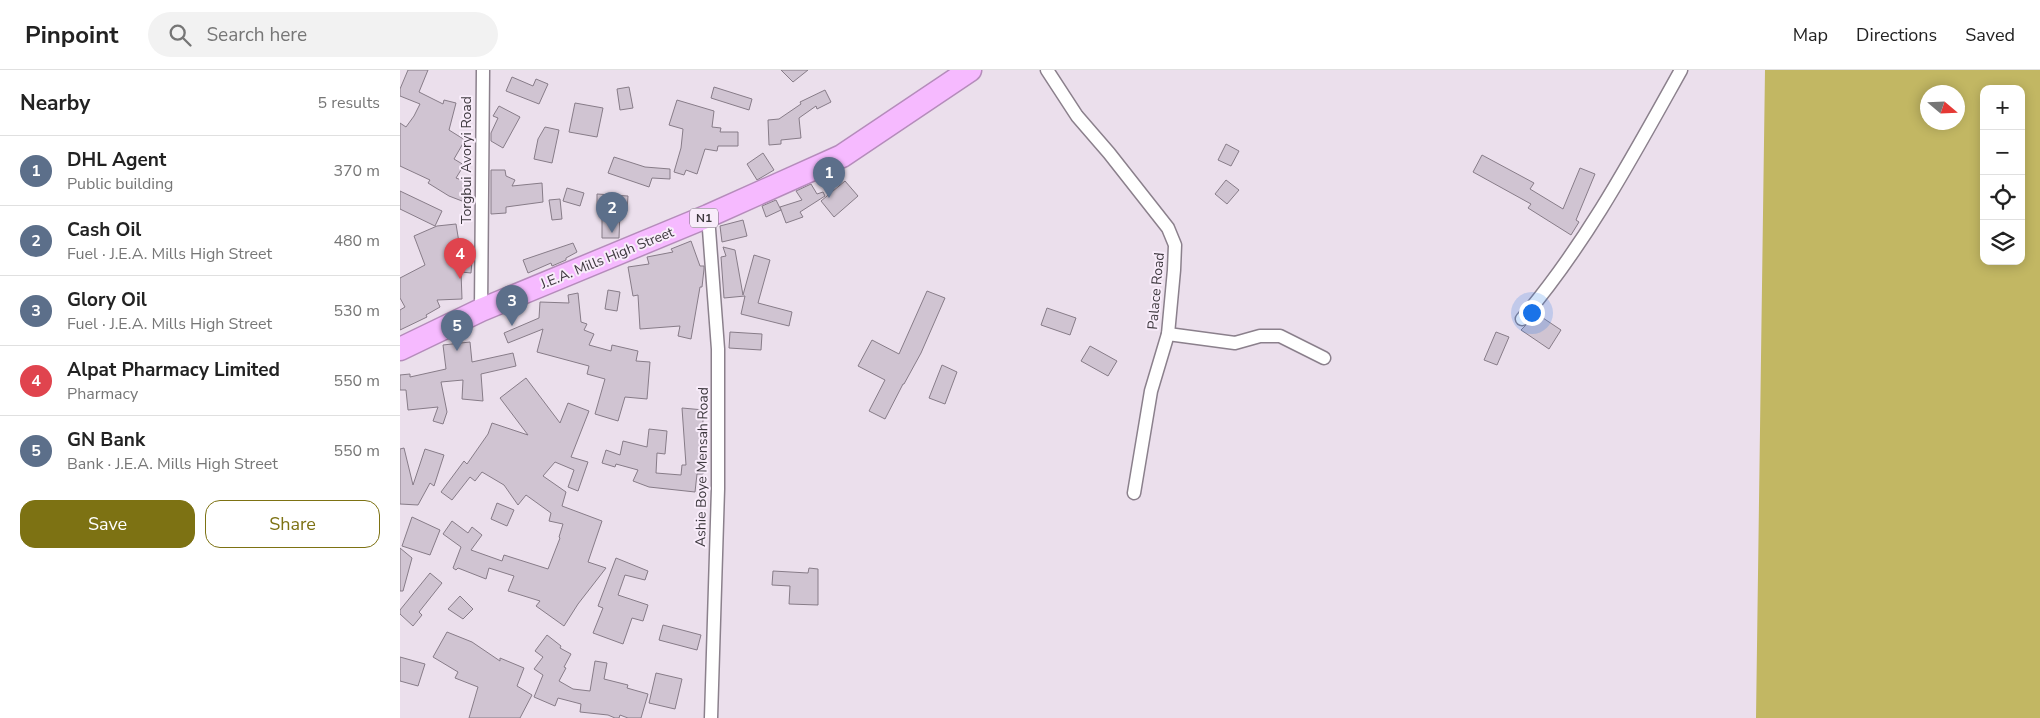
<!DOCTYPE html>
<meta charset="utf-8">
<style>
:root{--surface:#fff;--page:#f2f2f2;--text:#222;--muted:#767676;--line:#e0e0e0;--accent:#7d7213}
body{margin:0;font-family:"Nunito Sans",sans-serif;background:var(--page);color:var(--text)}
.controls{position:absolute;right:15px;top:15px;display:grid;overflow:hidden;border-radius:10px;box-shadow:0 2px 12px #0003}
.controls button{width:45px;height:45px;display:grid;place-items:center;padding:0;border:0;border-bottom:1px solid var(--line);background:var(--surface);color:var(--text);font:25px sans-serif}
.compass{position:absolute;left:1520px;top:15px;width:45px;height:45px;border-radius:50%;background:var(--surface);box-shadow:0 2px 12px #0003;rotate:109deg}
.you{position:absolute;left:1131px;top:242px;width:18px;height:18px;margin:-12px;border:4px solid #fff;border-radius:50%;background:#1a73e8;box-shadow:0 0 0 8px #1a73e833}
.badge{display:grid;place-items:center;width:32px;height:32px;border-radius:50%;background:var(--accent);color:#fff;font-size:16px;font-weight:700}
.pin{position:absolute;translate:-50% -41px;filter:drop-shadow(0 1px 2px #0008)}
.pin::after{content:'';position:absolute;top:26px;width:18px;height:15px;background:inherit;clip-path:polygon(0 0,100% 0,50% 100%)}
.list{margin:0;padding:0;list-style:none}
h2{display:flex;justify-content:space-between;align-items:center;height:65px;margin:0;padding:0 20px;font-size:21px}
h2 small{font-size:16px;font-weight:400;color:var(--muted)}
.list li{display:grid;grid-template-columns:32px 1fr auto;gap:15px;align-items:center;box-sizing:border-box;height:70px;padding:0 20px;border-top:1px solid var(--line)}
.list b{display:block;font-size:19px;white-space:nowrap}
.list p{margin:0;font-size:16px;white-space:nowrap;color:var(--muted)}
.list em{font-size:16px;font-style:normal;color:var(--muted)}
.actions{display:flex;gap:10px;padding:15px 20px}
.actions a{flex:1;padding:11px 0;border:1px solid var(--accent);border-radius:15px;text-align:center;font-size:18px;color:var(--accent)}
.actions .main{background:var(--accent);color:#fff}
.icon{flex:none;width:28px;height:28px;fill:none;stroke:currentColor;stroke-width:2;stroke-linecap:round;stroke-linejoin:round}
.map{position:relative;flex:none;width:1640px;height:648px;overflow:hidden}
header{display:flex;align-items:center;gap:30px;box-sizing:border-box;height:70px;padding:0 25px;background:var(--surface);border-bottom:1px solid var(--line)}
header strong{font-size:24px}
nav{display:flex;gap:28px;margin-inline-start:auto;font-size:18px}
.search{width:350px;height:45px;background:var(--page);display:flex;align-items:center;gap:12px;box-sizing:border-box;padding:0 18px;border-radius:28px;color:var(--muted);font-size:19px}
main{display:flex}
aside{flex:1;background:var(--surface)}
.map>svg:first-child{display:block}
.water{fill:#c2b763;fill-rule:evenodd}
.building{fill:#d0c4d2;stroke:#877c88}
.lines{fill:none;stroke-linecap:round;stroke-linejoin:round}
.street-casing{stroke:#8b808c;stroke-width:15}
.highway-casing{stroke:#b58cbb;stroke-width:25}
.street{stroke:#fff;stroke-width:12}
.highway{stroke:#f6baff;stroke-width:22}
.labels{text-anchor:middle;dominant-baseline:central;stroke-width:4;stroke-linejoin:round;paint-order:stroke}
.shield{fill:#f8ecfa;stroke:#756e76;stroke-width:1}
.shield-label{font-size:12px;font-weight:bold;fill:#3d383e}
.street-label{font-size:14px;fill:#3d383e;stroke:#f8ecfa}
</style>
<header>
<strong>Pinpoint</strong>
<div class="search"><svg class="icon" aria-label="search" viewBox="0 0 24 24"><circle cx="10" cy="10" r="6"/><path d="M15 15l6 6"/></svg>Search here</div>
<nav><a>Map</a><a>Directions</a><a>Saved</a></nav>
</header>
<main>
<aside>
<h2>Nearby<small>5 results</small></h2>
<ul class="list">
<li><span class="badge" style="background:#5c6f8a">1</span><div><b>DHL Agent</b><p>Public building</p></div><em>370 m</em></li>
<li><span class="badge" style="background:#5c6f8a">2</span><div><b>Cash Oil</b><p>Fuel · J.E.A. Mills High Street</p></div><em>480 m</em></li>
<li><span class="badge" style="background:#5c6f8a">3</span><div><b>Glory Oil</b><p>Fuel · J.E.A. Mills High Street</p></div><em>530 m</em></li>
<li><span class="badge" style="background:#e0444e">4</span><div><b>Alpat Pharmacy Limited</b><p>Pharmacy</p></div><em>550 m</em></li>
<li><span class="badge" style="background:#5c6f8a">5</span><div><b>GN Bank</b><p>Bank · J.E.A. Mills High Street</p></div><em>550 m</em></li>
</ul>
<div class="actions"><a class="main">Save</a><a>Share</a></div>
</aside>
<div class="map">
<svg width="1640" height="648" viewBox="0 0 1640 648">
<rect width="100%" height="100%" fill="#ebdfec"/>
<!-- water -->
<path class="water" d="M1365 0H1640V648H1356ZM1584 19H1621V191H1584ZM1528 22H1558V52H1528Z"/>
<!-- building -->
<g class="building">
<path d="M8 0H28L19 22 43 34 44 30 56 33 49 60 65 70 54 89 64 95 56 108 69 113 62 131 49 126 28 113 30 110 0 96V53L6 57 14 46 20 34 0 26V19Z"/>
<path d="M381 0H408L393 12Z"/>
<path d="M112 7 133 16 136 9 148 14 139 34 106 21Z"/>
<path d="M229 17 233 38 220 40 217 19Z"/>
<path d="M314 17 352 29 349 40 311 28Z"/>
<path d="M425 20 431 32 417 39 416 36 399 48 401 68 381 70V74L369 75 368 50 379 49 401 34 400 32Z"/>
<path d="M277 30 314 41 312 57 321 58 320 62H338V76H318L317 81 305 79 297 104 286 100 284 105 274 102 281 78 283 59 269 55Z"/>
<path d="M175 33 203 38 197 67 169 62Z"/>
<path d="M99 36 120 47 103 78 91 71V63L98 48 93 46Z"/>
<path d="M145 57 159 60 152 93 134 89 138 69Z"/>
<path d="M826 74 839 81 831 96 818 90Z"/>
<path d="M363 83 374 100 357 110 347 94Z"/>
<path d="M1082 85 1134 113 1130 119 1163 139 1180 98 1195 104 1176 150 1179 152 1171 165 1128 138 1131 134 1073 102Z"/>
<path d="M214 87 245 97 270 99V109L252 108 249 117 208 103Z"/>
<path d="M91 100H105L106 106 115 110 112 116 142 113 143 132 106 137V143L91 144Z"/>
<path d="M826 110 839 120 827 134 815 124Z"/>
<path d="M445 111 458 126 434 147 421 131Z"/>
<path d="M411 114 417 124 423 122 425 126 400 142 403 147 386 153 380 137 402 130 396 121Z"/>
<path d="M167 118 184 123 180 136 163 131Z"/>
<path d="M0 121 42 141 35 156 0 139Z"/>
<path d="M197 124 228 126 227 141H220L219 168H202V140H197Z"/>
<path d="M160 129 162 149 152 150 149 130Z"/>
<path d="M376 130 381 140 366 147 362 136Z"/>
<path d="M343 150 347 166 322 172 320 156Z"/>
<path d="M56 154 62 191H72L71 203 61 202 62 229 37 230 40 237 26 245 27 247 0 260V240L5 237 0 228V208L25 195 14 166 37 156Z"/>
<path d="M291 171 300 196H304V199L302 217H300L291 269 278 266 280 256 240 259 238 225 233 226 228 197 249 194 247 187 273 182 271 179Z"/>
<path d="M173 173 177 182 166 188V190L152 196 151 193 128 203 123 190Z"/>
<path d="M323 177 335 180 343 225 354 185 370 190 358 233 392 242 389 256 341 244 345 226 324 228 321 187 326 186Z"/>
<path d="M208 220 220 222 217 241 205 239Z"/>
<path d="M527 221 545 228 521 283 504 314H503L485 349 469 341 485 310 458 296 472 270 499 284Z"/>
<path d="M178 223 181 252 187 254 184 260 194 264 189 275 211 281 212 275 238 281 236 291 250 292 247 329 225 327 218 351 195 344 205 309 187 304 189 296 137 282 143 259 108 273 104 263 139 248 140 232 169 233 168 225Z"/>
<path d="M647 238 676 248 670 265 641 255Z"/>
<path d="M1137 244 1161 260 1149 279 1121 260Z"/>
<path d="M330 262 362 264 361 280 329 278Z"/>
<path d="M1096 262 1109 267 1097 295 1084 290Z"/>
<path d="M70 272 72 292 113 283 116 296 81 304 83 331 62 329 63 310 41 312 47 342 43 354 33 351 38 337 8 340 6 320H0V305L10 304V307L46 299 43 275Z"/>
<path d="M690 276 717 291 708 306 681 291Z"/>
<path d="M542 295 557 302 545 334 529 328Z"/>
<path d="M126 308 160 353 168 333 189 341 171 387 188 392 178 421 168 417 174 400 155 392 143 406 166 422 162 436 202 451 188 492 206 498 178 534 164 556 136 536 140 531 108 521 114 506 89 498 86 509 58 498 56 500 53 498 61 477 43 464 52 451 68 463 72 457 82 465 71 480 102 491 104 485 148 499 160 468 159 467 163 454 149 451 151 443 126 425 118 435 104 415 82 402 75 411 70 407 52 430 41 422 64 391 67 394 88 364 92 353 128 365 100 328Z"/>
<path d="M282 338 304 340 302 362H304L305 382 303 404H297L295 422 249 417 233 411 238 400 216 394 215 397 202 393 206 380 220 385 223 371 247 377 249 359 267 361 265 384 257 383 256 403 281 405 282 395H286Z"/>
<path d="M4 378 13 415 25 379 44 385 34 416 30 413 18 435 0 434V379Z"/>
<path d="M97 433 114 440 107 456 91 449Z"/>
<path d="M12 447 40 460 30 485 2 476Z"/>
<path d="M0 478 12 488 3 521H0Z"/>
<path d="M216 488 248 501 245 510 225 505 218 525 248 535 243 551 232 548 223 574 193 563 203 538 198 536Z"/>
<path d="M409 498 418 499V535L389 534 390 516 372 515 373 501 408 503Z"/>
<path d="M30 503 42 513 19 542 22 545 13 556 0 544V540Z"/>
<path d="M60 526 73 539 63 549 48 539Z"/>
<path d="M263 555 301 565 297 580 259 570Z"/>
<path d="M47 562 72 572 100 591V588L124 598 117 616 132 625 120 648H69L78 617 55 608 58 602 33 587Z"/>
<path d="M147 565 161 576 160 578 171 584 164 597 166 598 159 611 173 619 190 621 195 591 207 593 204 609 228 615 227 618 248 624 241 648H228L220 645 219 648H215L208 645 180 642 181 634 158 628 155 636 134 627 143 605 134 599 143 587 135 581Z"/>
<path d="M0 587 25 594 18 616 0 611Z"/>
<path d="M256 603 282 609 275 639 249 633Z"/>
</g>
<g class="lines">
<defs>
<g id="street">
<path d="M647 0 677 46 709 83 768 158 775 175 774 200 768 264 751 321 734 423"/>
<path d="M308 146 318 279V419L311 648"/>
<path d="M81 240 83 0"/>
<path d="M1122 249C1186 174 1233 86 1281 0"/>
<path d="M768 264 835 273 860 266H880L924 288"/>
</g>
<path id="highway" d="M0 279 81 240 308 146 442 86 570 0"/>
</defs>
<!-- street casing -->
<use href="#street" class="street-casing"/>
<!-- highway casing -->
<use href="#highway" class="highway-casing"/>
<!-- street -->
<use href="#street" class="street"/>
<!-- highway -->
<use href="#highway" class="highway"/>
</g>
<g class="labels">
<!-- shield labels -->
<rect class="shield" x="290" y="138.5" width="28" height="19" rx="4"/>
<g class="shield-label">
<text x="304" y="148">N1</text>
</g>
<!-- street labels -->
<g class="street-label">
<text transform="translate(66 90) rotate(-90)">Torgbui Avoryi Road</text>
<text transform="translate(207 188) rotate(-22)">J.E.A. Mills High Street</text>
<text transform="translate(756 221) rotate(-85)">Palace Road</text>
<text transform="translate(302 397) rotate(-89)">Ashie Boye Mensah Road</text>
</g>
</g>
</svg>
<div class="controls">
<button>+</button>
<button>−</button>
<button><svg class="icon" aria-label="locate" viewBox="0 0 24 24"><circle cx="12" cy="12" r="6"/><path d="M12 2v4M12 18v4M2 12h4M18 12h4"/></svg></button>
<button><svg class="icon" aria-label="layers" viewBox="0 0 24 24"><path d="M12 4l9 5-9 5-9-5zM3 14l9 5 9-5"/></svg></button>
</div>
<svg class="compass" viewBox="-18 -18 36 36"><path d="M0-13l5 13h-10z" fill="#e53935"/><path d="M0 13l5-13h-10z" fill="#767676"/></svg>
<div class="you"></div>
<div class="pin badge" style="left:429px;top:128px;background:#5c6f8a">1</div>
<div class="pin badge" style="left:212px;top:163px;background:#5c6f8a">2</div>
<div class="pin badge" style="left:112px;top:256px;background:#5c6f8a">3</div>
<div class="pin badge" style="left:60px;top:209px;background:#e0444e">4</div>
<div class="pin badge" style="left:57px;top:281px;background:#5c6f8a">5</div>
</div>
</main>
